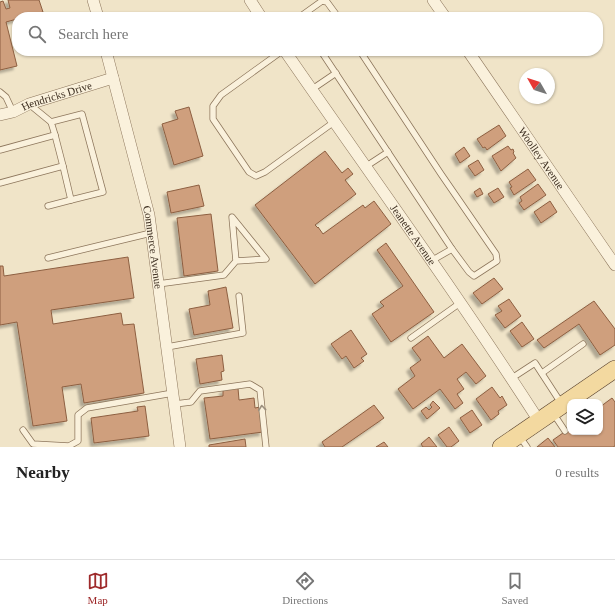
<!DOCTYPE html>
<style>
:root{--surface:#fff;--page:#f6f6f6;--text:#222;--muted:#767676;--line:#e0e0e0;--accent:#9e2a2b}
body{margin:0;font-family:"Times New Roman",serif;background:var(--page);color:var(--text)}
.controls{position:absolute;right:12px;bottom:12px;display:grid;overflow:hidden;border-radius:8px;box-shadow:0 1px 3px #0004}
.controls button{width:36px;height:36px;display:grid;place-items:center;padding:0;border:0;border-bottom:1px solid var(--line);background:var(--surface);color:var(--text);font:20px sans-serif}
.compass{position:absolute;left:519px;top:68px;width:36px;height:36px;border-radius:50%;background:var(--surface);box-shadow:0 1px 3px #0004;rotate:309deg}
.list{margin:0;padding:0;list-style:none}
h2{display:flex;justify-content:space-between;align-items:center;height:52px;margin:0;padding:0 16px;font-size:17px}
h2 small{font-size:13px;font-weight:400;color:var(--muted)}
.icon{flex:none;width:22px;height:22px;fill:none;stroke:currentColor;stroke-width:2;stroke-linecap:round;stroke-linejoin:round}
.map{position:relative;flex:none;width:615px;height:447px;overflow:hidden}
.search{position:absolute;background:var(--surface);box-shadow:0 1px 3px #0004;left:12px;right:12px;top:12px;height:44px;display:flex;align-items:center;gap:10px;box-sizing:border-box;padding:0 14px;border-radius:16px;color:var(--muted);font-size:15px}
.sheet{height:112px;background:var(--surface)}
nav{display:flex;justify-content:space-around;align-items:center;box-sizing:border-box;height:56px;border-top:1px solid var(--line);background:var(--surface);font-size:11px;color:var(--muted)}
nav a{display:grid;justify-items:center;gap:2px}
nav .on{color:var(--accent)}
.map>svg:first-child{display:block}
.building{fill:#cf9f7d;stroke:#8d5f41;filter:url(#shadow)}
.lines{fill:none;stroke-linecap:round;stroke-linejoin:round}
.lane-casing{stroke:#8d765c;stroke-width:7}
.street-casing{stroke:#8d765c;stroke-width:12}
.primary-casing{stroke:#5b4430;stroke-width:18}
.lane{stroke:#faf1dc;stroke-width:5.5}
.street{stroke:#faf1dc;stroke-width:11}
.primary{stroke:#f3d9a0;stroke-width:17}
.oneway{stroke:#9c907e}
.labels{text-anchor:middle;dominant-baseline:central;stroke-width:4;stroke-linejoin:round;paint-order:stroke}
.street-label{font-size:11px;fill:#3d2e20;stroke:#f7eed8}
</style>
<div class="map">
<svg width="615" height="447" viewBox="0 0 615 447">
<defs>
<filter id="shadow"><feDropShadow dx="-3.5" dy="3.5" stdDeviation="1" flood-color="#0004"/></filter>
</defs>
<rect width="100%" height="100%" fill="#f0e4c8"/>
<!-- building -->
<g class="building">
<path d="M8 0H39L43 12 24 17H17V19L6 22 17 66 0 70V2L3 1 6 9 10 8Z"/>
<path d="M189 107 203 156 174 165 162 124 178 119 175 111Z"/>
<path d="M499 125 506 136 487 150 485 147 483 148 477 139Z"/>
<path d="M508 146 511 150 513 149 514 152 513 153 516 158 501 171 492 156Z"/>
<path d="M464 147 470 156 460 163 455 154Z"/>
<path d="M325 151 342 173 348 168 353 174 345 180 356 194 315 225 318 228V227L323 234 363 205 365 208 374 201 391 224 315 284 255 205Z"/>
<path d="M478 160 484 170 475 176 468 166Z"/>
<path d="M528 169 536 180 514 195 510 188 512 187 509 182Z"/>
<path d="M538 184 546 195 524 210 519 203 522 201 520 197Z"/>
<path d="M199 185 204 206 171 213 167 192Z"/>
<path d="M480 188 483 194 477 197 474 192Z"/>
<path d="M498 188 504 197 494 203 488 194Z"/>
<path d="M550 201 557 212 541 223 534 212Z"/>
<path d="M211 214 218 271 184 276 177 218Z"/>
<path d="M386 243 434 312 391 342 372 314 384 306 380 302 403 286 377 250Z"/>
<path d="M128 257 134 298 51 310 53 324 121 313 123 325 134 324 144 393 84 403 81 384 62 387 67 421 33 426 17 322 0 325V266H3L4 276Z"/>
<path d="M494 278 503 289 482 304 473 293Z"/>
<path d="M226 287 233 328 194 335 189 309 210 305 208 291Z"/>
<path d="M509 299 521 316 505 328 495 315 502 311 498 306Z"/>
<path d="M594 301 615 329V345L600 355 579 324 544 348 537 340Z"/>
<path d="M522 322 534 339 522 347 510 331Z"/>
<path d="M351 330 367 354 361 358 364 361 354 368 346 356 342 359 331 344Z"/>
<path d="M428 336 444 358 462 344 486 376 476 384 466 372 457 379 464 389 457 394 463 403 455 409 440 389 413 409 398 389 415 376 410 368 421 360 412 348Z"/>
<path d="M222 355 224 371 221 372 222 380 200 384 196 359Z"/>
<path d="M492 387 500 398 502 396 507 405 498 411 499 414 491 420 476 399Z"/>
<path d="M238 388 239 400 254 398 255 408 260 407 263 432 210 439 204 398 223 396V390Z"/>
<path d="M612 398 615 402V446L613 447H558L553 440 570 428V432H600V407Z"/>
<path d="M433 401 440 408 427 419 421 411 426 407 429 410 432 407 430 405Z"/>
<path d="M374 405 384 418 342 447H325L322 442Z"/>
<path d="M145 406 149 436 94 443 91 418 138 411 137 407Z"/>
<path d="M472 410 482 425 470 433 460 418Z"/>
<path d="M449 427 459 441 451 447H447L438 435Z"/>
<path d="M429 437 437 447H423L421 444Z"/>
<path d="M548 438 555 447H537Z"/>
<path d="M245 439 246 447H209V445Z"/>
<path d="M384 442 388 447H376Z"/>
</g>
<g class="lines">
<defs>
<g id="lane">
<path d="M301 17V16L322 1 327 2 338 17"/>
<path d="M282 51 221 95 213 106V119L249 172 256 176 265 172 334 122"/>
<path d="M321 51 452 249 469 272 474 276 497 261 496 254 441 174 360 51"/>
<path d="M311 90 336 73"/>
<path d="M0 92 6 97 13 112"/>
<path d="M29 104 51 122"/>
<path d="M55 135 51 122 82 114 103 192 71 200 63 166"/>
<path d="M0 150 55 135 63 166 0 183"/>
<path d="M365 167 388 152"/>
<path d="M48 206 71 200"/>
<path d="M48 258 151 233"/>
<path d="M431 261 452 249"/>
<path d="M158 284 224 275 236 261 232 217 266 259 236 261"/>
<path d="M411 338 460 303"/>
<path d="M167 347 243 333 239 296"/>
<path d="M542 373 583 344"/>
<path d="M512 378 535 363 561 403"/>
<path d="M175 404 191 402 200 391 250 384 260 390 266 447"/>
<path d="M553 413 565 431"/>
<path d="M23 430 33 444 69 446 78 441V415L87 408 173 393"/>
<path d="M520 437 527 447"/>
</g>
<g id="street">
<path d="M93 0 98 17"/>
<path d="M250 0 261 17"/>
<path d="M433 0 445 17"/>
<path id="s1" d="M106 51 149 215 180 447"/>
<path id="s2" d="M285 51C370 174 458 295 539 421"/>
<path id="s3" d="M468 51 615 265"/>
<path id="s4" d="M0 115 13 112 29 104 113 78"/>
</g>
<path id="primary" d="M501 447 615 369"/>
</defs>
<!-- lane casing -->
<use href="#lane" class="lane-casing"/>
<!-- street casing -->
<use href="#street" class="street-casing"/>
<!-- primary casing -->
<use href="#primary" class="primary-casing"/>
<!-- lane -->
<use href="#lane" class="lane"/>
<!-- street -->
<use href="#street" class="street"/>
<!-- primary -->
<use href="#primary" class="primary"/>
</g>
<!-- one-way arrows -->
<defs><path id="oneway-chevron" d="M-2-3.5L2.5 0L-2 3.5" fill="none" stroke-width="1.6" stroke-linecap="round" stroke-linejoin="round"/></defs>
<use class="oneway" href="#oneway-chevron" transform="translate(262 408) rotate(-96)"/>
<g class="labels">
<!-- street labels -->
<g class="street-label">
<text stroke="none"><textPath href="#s4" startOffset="60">Hendricks Drive</textPath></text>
<text stroke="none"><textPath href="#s3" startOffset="130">Woolley Avenue</textPath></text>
<text stroke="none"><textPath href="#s2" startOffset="224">Jeanette Avenue</textPath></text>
<text stroke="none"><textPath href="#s1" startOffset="202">Commerce Avenue</textPath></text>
</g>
</g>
</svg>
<div class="controls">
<button><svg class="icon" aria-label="layers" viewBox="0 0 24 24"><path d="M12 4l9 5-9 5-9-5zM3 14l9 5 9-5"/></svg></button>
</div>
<svg class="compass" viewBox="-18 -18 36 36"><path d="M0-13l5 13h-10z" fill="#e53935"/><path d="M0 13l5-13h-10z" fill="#767676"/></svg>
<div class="search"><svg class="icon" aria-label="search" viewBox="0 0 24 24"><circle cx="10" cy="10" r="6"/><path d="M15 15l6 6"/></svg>Search here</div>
</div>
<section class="sheet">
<h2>Nearby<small>0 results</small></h2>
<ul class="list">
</ul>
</section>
<nav>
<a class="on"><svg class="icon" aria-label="map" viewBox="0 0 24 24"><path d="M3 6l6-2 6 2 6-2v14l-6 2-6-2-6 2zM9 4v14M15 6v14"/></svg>Map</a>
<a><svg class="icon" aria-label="directions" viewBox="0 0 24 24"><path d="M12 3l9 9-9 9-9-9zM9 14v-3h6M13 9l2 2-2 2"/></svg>Directions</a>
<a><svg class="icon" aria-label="saved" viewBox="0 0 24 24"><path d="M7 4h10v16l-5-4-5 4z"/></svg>Saved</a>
</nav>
